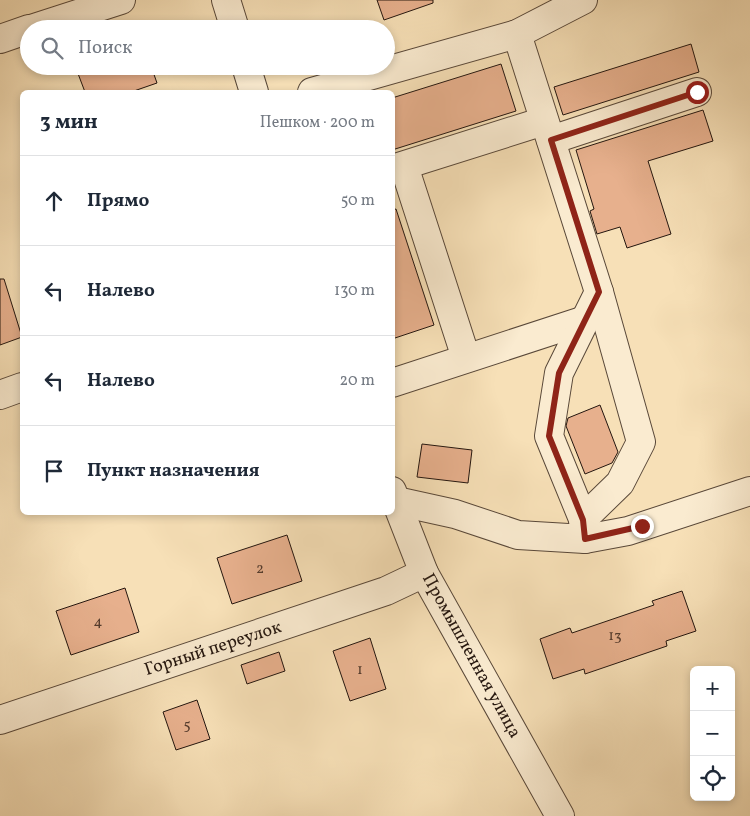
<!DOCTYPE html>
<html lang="ru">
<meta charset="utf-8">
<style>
:root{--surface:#fff;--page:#f2f2f3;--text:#1f2937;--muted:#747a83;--line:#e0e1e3}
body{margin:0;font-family:Vollkorn,serif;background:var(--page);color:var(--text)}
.controls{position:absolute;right:15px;bottom:15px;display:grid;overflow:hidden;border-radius:8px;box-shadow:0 2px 8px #0003}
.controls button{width:45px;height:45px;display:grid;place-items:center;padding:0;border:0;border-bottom:1px solid var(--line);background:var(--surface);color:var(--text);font:25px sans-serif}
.stop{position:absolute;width:15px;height:15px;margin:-11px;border:4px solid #8f2418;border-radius:50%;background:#fff}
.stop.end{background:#8f2418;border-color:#fff;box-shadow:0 1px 5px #0008}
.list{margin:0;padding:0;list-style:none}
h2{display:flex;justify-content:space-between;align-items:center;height:65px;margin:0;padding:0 20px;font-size:21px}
h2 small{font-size:16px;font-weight:400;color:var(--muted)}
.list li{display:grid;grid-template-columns:32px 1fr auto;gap:15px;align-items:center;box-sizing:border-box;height:90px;padding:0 20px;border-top:1px solid var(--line)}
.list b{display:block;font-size:19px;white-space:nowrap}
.list em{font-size:16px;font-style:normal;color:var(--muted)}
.icon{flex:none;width:28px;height:28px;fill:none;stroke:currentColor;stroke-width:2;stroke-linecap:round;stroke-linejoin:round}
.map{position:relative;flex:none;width:750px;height:816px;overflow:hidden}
.search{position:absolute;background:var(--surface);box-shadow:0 2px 8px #0003;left:20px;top:20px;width:375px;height:55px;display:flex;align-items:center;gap:12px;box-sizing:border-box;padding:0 18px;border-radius:28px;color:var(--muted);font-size:19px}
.panel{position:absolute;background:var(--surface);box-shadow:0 2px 8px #0003;left:20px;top:90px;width:375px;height:425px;border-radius:8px}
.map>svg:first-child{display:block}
.building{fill:#e7b08d;stroke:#24160f}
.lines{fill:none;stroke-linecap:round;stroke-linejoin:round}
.minor-casing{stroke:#594839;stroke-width:30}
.minor{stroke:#faebd0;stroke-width:28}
.route{stroke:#8f2418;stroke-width:6}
.labels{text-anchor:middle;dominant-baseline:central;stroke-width:4;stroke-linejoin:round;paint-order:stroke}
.number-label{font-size:15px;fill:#553c2e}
.street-label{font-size:18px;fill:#24160f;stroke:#faebd0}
</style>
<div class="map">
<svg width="750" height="816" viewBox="0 0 750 816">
<rect width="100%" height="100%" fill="#f7e0b7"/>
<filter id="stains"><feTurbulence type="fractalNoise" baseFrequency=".004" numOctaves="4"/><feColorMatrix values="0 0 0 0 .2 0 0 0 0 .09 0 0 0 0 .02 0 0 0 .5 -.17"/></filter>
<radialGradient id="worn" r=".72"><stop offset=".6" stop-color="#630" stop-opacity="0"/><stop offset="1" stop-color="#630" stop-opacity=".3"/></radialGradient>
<!-- building -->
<g class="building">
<path d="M377 0H433V3L384 20Z"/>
<path d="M691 44 699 72 563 115 554 87Z"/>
<path d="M501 64 516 111 392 150V98Z"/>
<path d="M89 66H151L157 83 131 92H85L77 71Z"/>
<path d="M703 110 713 141 648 161 671 234 627 248 620 227 597 234 590 211 594 209 576 150Z"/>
<path d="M396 209 434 325 392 339V210Z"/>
<path d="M0 279H4L22 337 0 345Z"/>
<path d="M600 405 618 452 612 463 585 474 566 426 568 418Z"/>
<path d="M422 444 472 450 468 483 417 477Z"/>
<path d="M287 535 302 581 232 604 217 558Z"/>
<path d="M125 588 139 632 71 655 56 611Z"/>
<path d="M682 591 696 631 666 641 667 646 585 674 584 669 553 679 540 639 570 628 572 633 654 605 652 601Z"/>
<path d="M370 638 386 689 350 701 333 651Z"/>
<path d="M279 652 285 671 247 684 241 665Z"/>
<path d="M197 700 210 739 176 750 163 712Z"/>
</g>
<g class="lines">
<defs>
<g id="minor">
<path d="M226 0 235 29"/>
<path d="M31 29 121 0"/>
<path d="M517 34 599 292 641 442 620 483 583 519 585 539"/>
<path d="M0 39 29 29"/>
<path d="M246 66 254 92"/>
<path d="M312 92 517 34 583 0"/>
<path d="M551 140 697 92"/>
<path d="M404 166 466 358"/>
<path d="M392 169 544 121"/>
<path d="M392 383 585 320"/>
<path d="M0 395 22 387"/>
<path d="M392 491 424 573 560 816"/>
<path d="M396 501 455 514 518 535 585 539 628 531 750 491"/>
<path d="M583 519 549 436 559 373 599 292"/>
<path d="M0 720 386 591 424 573"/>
</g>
</defs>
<!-- minor casing -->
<use href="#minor" class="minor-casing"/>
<!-- minor -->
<use href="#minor" class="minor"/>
</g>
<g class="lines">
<!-- route -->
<path class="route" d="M642 526 585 539 583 520 549 436 559 373 599 292 551 140 697 92"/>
</g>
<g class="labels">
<!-- number labels -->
<g class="number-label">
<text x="260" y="569">2</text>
<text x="98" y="622">4</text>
<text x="615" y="636">13</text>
<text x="360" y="670">1</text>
<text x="187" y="725">5</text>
</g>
<!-- street labels -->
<g class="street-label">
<text transform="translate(213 649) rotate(-18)">Горный переулок</text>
<text transform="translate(471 656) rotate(61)">Промышленная улица</text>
</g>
</g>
<rect width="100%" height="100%" filter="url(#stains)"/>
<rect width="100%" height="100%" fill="url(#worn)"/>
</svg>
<div class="controls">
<button>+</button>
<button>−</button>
<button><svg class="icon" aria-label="locate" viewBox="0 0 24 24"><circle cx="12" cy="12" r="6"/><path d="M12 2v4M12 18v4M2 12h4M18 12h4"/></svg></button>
</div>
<div class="stop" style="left:697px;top:92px"></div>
<div class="stop end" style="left:642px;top:526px"></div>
<div class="search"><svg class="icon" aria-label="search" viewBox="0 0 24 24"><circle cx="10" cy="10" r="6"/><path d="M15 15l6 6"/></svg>Поиск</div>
<section class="panel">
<h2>3 мин<small>Пешком · 200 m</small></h2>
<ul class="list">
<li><svg class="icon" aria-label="ahead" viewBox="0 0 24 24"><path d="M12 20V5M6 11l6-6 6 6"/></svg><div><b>Прямо</b></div><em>50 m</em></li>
<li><svg class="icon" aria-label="left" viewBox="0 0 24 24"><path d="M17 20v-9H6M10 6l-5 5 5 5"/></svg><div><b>Налево</b></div><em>130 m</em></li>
<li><svg class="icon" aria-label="left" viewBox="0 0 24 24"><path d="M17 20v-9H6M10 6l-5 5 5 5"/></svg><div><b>Налево</b></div><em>20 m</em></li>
<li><svg class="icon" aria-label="arrive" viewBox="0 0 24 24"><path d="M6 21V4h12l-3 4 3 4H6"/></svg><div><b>Пункт назначения</b></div></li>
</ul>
</section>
</div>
